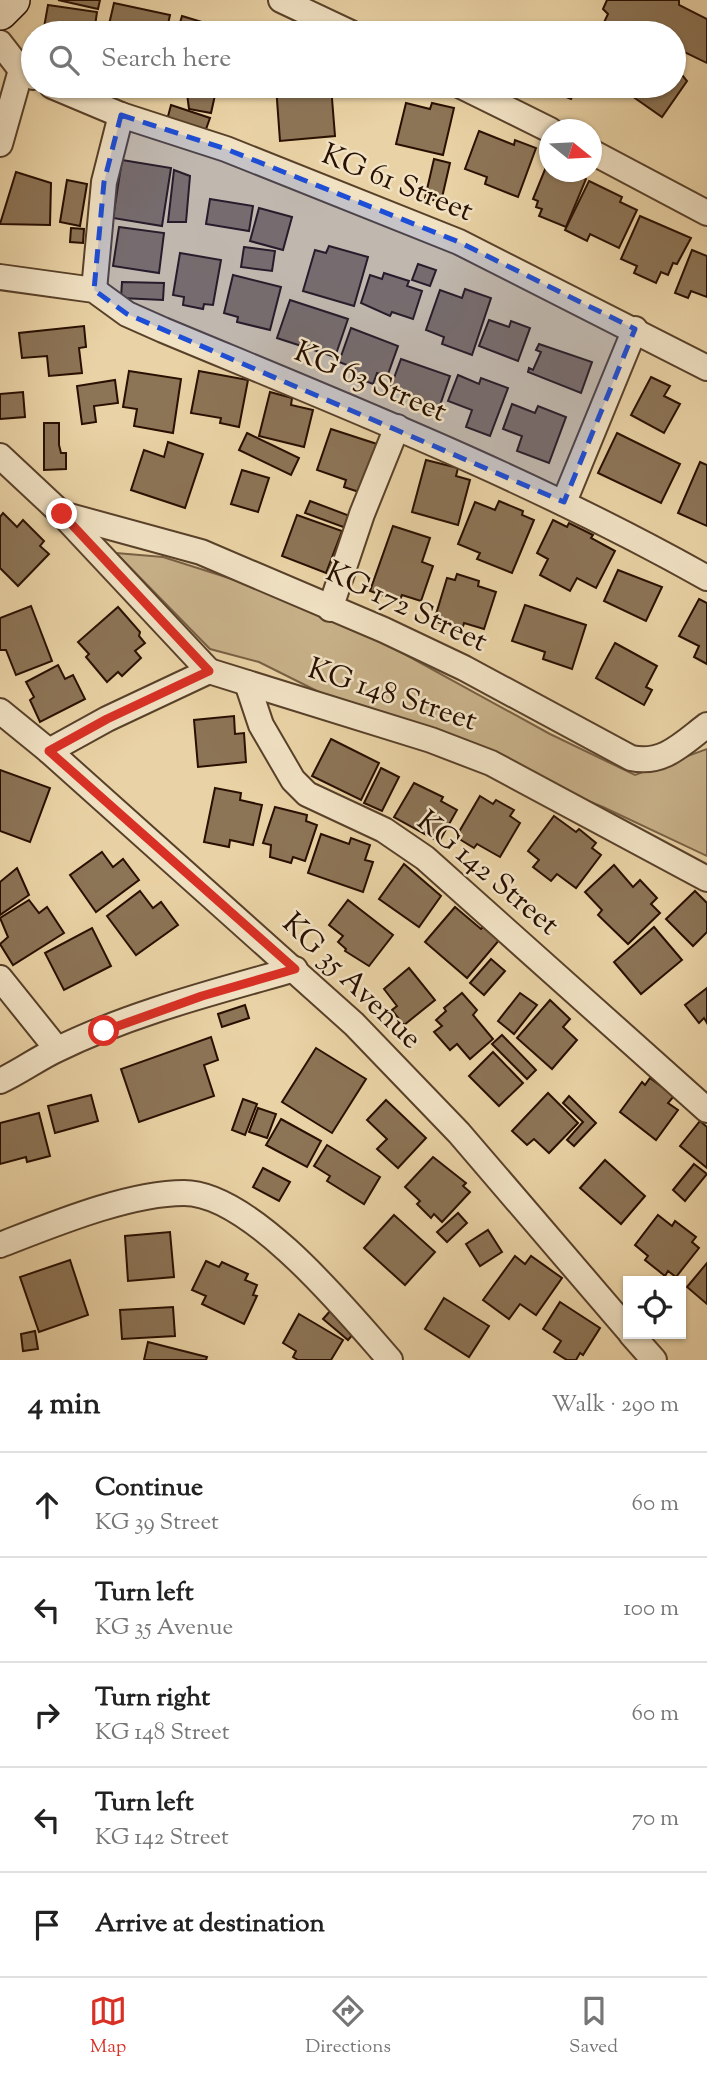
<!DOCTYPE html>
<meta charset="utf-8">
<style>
:root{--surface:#fff;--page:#f2f2f2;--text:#222;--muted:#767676;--line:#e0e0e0;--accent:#d93025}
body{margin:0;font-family:"Sorts Mill Goudy",serif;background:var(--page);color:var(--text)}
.controls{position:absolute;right:21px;bottom:21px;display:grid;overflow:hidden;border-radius:0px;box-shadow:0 2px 5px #0004}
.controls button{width:63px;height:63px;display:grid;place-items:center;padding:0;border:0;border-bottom:2px solid var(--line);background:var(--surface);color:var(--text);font:35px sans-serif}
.compass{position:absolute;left:539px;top:119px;width:63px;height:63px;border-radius:50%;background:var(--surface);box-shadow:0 2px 5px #0004;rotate:108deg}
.stop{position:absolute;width:21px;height:21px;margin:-16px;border:5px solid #d93025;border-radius:50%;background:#fff}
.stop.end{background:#d93025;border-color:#fff;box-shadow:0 2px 7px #0008}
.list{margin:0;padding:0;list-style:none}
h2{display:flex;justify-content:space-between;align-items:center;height:91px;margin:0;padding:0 28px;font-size:30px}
h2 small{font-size:23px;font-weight:400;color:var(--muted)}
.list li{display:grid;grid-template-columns:46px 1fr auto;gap:21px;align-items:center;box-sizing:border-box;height:105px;padding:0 28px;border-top:2px solid var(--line)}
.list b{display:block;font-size:26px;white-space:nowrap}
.list p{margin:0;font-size:23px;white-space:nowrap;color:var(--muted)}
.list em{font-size:23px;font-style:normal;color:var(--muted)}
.icon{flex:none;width:38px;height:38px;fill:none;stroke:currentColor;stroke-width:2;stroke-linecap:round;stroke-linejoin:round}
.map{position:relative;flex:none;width:707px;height:1360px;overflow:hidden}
.search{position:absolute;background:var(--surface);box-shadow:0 2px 5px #0004;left:21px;right:21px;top:21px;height:77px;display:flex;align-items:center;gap:18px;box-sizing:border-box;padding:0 24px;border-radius:38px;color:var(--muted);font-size:26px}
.sheet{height:616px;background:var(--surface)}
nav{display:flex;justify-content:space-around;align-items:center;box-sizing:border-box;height:98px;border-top:2px solid var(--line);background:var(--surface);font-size:19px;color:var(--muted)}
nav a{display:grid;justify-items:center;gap:4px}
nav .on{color:var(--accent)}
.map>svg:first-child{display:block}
.green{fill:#c8b189;stroke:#786044;stroke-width:2}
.building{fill:#8c7456;stroke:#280f00;stroke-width:2}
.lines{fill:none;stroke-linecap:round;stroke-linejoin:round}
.street-casing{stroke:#584029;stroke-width:28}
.secondary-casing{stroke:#280f00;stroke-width:38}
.street{stroke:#f1e2c4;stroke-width:24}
.secondary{stroke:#f1e2c4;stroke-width:35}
.route{stroke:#d93025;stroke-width:9}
.marked{fill:#1d4ed8;fill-opacity:0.2;stroke:#1d4ed8;stroke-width:5;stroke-dasharray:14 9;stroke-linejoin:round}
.labels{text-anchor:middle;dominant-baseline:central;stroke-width:5;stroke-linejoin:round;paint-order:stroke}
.street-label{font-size:30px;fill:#280f00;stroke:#f1e2c4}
</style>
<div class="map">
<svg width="707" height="1360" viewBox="0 0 707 1360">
<rect width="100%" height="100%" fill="#e9d2a5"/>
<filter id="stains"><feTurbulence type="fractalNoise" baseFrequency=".00286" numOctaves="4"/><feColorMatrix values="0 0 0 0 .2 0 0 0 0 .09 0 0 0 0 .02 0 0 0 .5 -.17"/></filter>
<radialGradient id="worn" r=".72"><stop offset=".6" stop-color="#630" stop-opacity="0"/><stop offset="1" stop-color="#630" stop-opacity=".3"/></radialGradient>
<!-- green -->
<path class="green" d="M116 553 163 557 317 606 550 734 635 775 707 749V856L603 807 319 692 259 662 210 649Z"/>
<!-- building -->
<g class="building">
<path d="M58 0H100L98 9Z"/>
<path d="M607 0H679V5L707 19V63L674 47V33H644L635 29 633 33H599L608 14 603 9Z"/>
<path d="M114 3 170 15 166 33H107Z"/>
<path d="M48 5 97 12 94 33H43Z"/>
<path d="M182 16 232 31 231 33H177Z"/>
<path d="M674 65 687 81 662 117 632 96 639 86H674Z"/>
<path d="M113 86H132L129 96 112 91Z"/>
<path d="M186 86H217L211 113 189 109Z"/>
<path d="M228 86H272L270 95Z"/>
<path d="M276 86H331L335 136 280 141Z"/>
<path d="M540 86H577L571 99Z"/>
<path d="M406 103 430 109 432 103 454 108 443 155 396 144Z"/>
<path d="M171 105 210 118 205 132 167 120Z"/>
<path d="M479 131 514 145 515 140 536 148 518 197 485 184 487 177 465 169Z"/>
<path d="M434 159 450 163 441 202 425 198Z"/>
<path d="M122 160 171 168 162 226 113 218Z"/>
<path d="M548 162 550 172H569L586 179 566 227 539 216 542 209 536 207 538 201 533 199Z"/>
<path d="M174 170 190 176 186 222H168Z"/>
<path d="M16 172 51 183 50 225 0 224Z"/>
<path d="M67 180 87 184 80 226 60 222Z"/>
<path d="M589 181 622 197 620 202 637 210 619 248 590 234 587 241 565 230Z"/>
<path d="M210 199 253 206 249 231 206 224Z"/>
<path d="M259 208 292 217 283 250 250 241Z"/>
<path d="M640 216 691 238 677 264 673 263 668 275 661 272 656 283 634 273 637 266 621 259Z"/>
<path d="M119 227 164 233 159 273 113 266Z"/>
<path d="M71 228 84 229 83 243 70 242Z"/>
<path d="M329 246 368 257 354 306 303 291 315 250 326 253Z"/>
<path d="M244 247 275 251 272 271 241 267Z"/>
<path d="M692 250 707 256V297L691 291 688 298 675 293Z"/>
<path d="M180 253 221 260 213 305 204 304 203 309 183 305 184 297 173 295Z"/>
<path d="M418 264 436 270 430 286 412 280Z"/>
<path d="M384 273 409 281 407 286 422 291 413 319 392 312 390 316 361 303 370 275 382 279Z"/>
<path d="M233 275 281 287 270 330 237 322 238 317 224 313Z"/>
<path d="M122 282 164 283 163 300 121 298Z"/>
<path d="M465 289 491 298 472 355 442 344 444 337 426 330 440 290 462 298Z"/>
<path d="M290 300 348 319 335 357 277 338Z"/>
<path d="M489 320 509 327 511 321 530 328 518 361 479 346Z"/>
<path d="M84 326 86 347 79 348 82 373 49 376 47 356 22 358 19 333Z"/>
<path d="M351 328 398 346 387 377 377 373 373 384 352 376 355 368 339 362Z"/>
<path d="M539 344 592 362 581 393 528 372 529 368 533 370 541 352 536 350Z"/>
<path d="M401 359 450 376 437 414 420 409V399L390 389Z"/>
<path d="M129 371 181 379 173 433 134 426 137 409 123 407Z"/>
<path d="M199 371 248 380 239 427 220 423 221 418 191 413Z"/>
<path d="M458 375 479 384 481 378 508 388 490 436 466 427 472 410 448 401Z"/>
<path d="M651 377 670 386 664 396 680 404 664 433 631 415Z"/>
<path d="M115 380 118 403 94 406 96 422 82 424 77 386Z"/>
<path d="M23 392 25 417 0 419V394Z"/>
<path d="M270 392 292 398 291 405 313 410 304 447 259 436Z"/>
<path d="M512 404 535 413 538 406 566 417 549 463 517 451 522 436 503 429Z"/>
<path d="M44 423H59V445L61 453H66V469L44 470Z"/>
<path d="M331 429 380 445 365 494 344 487 346 480 317 470Z"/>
<path d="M247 433 299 458 291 475 239 450Z"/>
<path d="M617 433 680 464 661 503 598 473Z"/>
<path d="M168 442 203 454 185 508 131 490 144 450 164 457Z"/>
<path d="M426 460 458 468 456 476 470 480 458 525 412 512Z"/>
<path d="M700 462 707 465V526L678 513Z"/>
<path d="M242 470 269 478 258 512 231 504Z"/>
<path d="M310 501 350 516 346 528 305 513Z"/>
<path d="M499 501 523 511 522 515 534 520 512 573 477 559 480 553 458 544 475 502 495 510Z"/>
<path d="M3 513 17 527 23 520 44 541 40 546 49 554 18 586 0 568V517Z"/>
<path d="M297 515 342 531 326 573 282 556Z"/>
<path d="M553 520 567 527 569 523 593 535 591 538 615 551 596 588 577 578 570 591 540 575 548 559 537 553Z"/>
<path d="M393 526 430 538 422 562 433 566 421 601 402 595 399 602 370 591Z"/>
<path d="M618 570 662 587 646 621 604 601Z"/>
<path d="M457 574 479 581 478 586 496 592 484 629 464 623 462 630 434 621 447 578 455 580Z"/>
<path d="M699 599 707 603V664L694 657 699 646 679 636Z"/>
<path d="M525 605 586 625 572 669 543 659 545 652 512 641Z"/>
<path d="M31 606 52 661 16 675 6 650H0V618Z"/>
<path d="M118 607 140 632 139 636 145 643 135 651 141 658 122 676 118 672 107 682 86 657 89 654 78 642Z"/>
<path d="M615 643 657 666 646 687 652 690 644 705 596 678Z"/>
<path d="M58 665 65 679 73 675 85 699 40 722 30 700 34 697 26 682Z"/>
<path d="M234 716 235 734 244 733 246 762 198 767 194 720Z"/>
<path d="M331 739 379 763 361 800 312 776Z"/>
<path d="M381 768 399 777 382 811 364 803Z"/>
<path d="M0 770 50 788 30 842 0 831Z"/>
<path d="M414 783 443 797 441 801 457 810 439 842 394 817Z"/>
<path d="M215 788 241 793 240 800 262 805 253 845 230 840 229 847 204 842Z"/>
<path d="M480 796 493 804 496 800 514 810 510 816 520 823 500 857 477 844 474 848 456 837Z"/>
<path d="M275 807 307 815 306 821 317 825 305 861 293 857 291 863 270 857 271 845 263 843Z"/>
<path d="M554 816 576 832 579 829 596 843 592 848 601 855 576 888 557 874 551 881 533 867 539 860 528 851Z"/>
<path d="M321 834 349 844 351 838 370 845 365 860 373 862 363 892 308 873Z"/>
<path d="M102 852 113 867 123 859 139 880 96 912 70 875Z"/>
<path d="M404 864 441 896 419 927 379 899Z"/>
<path d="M614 865 633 887 640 880 657 898 651 904 660 913 628 944 598 915 602 910 585 892Z"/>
<path d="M17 868 29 895 0 915V882Z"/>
<path d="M140 891 153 908 161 902 178 925 136 955 107 916Z"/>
<path d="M695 891 707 903V932L693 946 666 919Z"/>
<path d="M29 900 39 913 47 907 64 933 13 965 0 944 8 937 0 918Z"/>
<path d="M348 900 393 935 369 966 345 951 346 949 338 942 343 936 329 925Z"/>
<path d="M455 907 481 929 485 925 501 938 467 978 425 942Z"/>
<path d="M654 927 682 960 641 994 614 962Z"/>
<path d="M92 928 111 966 64 990 45 953Z"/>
<path d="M491 959 505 971 484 995 470 983Z"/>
<path d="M409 968 435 1000 404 1025 392 1010 397 1006 384 989Z"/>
<path d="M707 988V1023L704 1018 699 1023 685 1005Z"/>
<path d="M462 993 477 1010 473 1015 493 1039 470 1059 457 1044 450 1050 434 1032 442 1026 436 1020 446 1011 444 1008Z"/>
<path d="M520 993 537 1005 514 1034 498 1021Z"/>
<path d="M550 1000 570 1019 563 1027 577 1040 552 1069 517 1038Z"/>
<path d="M245 1005 249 1018 222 1027 218 1014Z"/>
<path d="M502 1035 536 1070 527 1079 492 1044Z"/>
<path d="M211 1037 218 1060 204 1065 214 1096 139 1122 121 1069Z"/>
<path d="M316 1048 366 1079 332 1133 282 1102Z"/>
<path d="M493 1052 523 1083 499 1106 469 1076Z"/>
<path d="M650 1078 674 1096 668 1103 678 1110 656 1140 620 1112 642 1082 645 1085Z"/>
<path d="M548 1093 578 1123 549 1153 534 1139 527 1145 512 1131Z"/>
<path d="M91 1095 98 1121 55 1133 48 1106Z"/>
<path d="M569 1096 596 1123 574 1146 567 1140 583 1122 563 1103Z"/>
<path d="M243 1099 257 1104 245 1135 232 1130Z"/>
<path d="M386 1100 426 1138 398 1168 377 1149 387 1139 367 1120Z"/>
<path d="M258 1108 276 1114 267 1138 249 1132Z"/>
<path d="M39 1113 50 1156 27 1162 26 1157 0 1164V1123Z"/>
<path d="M281 1119 321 1141 307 1167 266 1145Z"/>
<path d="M700 1121 707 1127V1168L680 1146Z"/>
<path d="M327 1145 380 1177 364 1204 327 1181 330 1176 314 1166Z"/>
<path d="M433 1157 466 1183 463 1186 470 1192 442 1222 434 1214 431 1218 417 1204 420 1201 405 1187Z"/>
<path d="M605 1160 645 1196 621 1224 580 1188Z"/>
<path d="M694 1164 707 1174 685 1201 673 1190Z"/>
<path d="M263 1168 290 1182 279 1201 253 1187Z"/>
<path d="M458 1213 467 1223 447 1242 437 1232Z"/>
<path d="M394 1215 435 1252 405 1285 364 1248Z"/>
<path d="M658 1215 672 1226 675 1221 696 1237 692 1242 699 1248 676 1277 668 1271 665 1276 645 1260 648 1256 635 1245Z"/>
<path d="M488 1230 502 1252 480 1266 466 1244Z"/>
<path d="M170 1232 174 1277 128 1281 125 1236Z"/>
<path d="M515 1256 525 1264 531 1256 562 1278 536 1315 520 1304 509 1319 483 1300Z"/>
<path d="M70 1260 88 1315 39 1332 20 1277Z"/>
<path d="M206 1261 219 1267 222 1262 248 1274 245 1280 257 1285 253 1295 257 1296 244 1324 202 1304 206 1296 192 1290Z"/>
<path d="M707 1263V1304L687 1287Z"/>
<path d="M444 1298 489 1326 469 1357 425 1329Z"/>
<path d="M560 1302 600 1328 583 1355 580 1353 576 1360H567L554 1352 561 1341 543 1329Z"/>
<path d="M173 1307 175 1336 122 1339 120 1310Z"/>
<path d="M331 1310 355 1332 348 1340 323 1319Z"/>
<path d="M299 1314 343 1340 331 1360H298L293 1357 296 1351 283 1343Z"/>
<path d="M35 1331 38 1349 23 1351 21 1334Z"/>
<path d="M148 1342 207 1357 206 1360H144Z"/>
</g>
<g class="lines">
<defs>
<g id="street">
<path d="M281 0 351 33"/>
<path d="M0 43 21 70 33 77"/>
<path d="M52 86 121 115 226 149 459 242 707 368"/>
<path d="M461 86 550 130"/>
<path d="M0 144 21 70"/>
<path d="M592 152 707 213"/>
<path d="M0 277 94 290 127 314 163 330C348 407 533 480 707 578"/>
<path d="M94 290 104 182 121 115"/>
<path d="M0 456 62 514 209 671"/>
<path d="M564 502 635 329"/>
<path d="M62 514 201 552 384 630 464 668 631 758C663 765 682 744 707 725"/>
<path d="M330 609 362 514 397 427"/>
<path d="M247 683 261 725 293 780 307 794 384 830 425 858 707 1110"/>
<path d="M0 711 49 751 354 1024 459 1133 628 1330"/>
<path d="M49 751 107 719 209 671 431 740 491 763 707 879"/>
<path d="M0 978 57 1049"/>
<path d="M0 1081C20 1072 37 1059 56 1050 131 1013 215 992 295 969"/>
<path d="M0 1245C52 1225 128 1193 184 1193 251 1193 348 1312 390 1360"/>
<path d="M631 1334 654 1360"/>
</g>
<path id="secondary" d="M0 12 12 0"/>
</defs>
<!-- street casing -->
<use href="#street" class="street-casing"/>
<!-- secondary casing -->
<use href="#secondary" class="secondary-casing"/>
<!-- street -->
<use href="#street" class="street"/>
<!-- secondary -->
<use href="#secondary" class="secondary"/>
</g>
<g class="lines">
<!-- route -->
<path class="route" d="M62 514 209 671 107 719 49 751 295 969 202 996 104 1031"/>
</g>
<!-- marked area -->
<path class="marked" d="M121 115 226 149 459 242 635 329 564 502 127 314 94 290 104 182Z"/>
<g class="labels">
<!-- street labels -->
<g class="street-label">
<text transform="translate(397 184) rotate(22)">KG 61 Street</text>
<text transform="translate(370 383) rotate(23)">KG 63 Street</text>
<text transform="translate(406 608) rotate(25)">KG 172 Street</text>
<text transform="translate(392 696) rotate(18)">KG 148 Street</text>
<text transform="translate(487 874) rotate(40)">KG 142 Street</text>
<text transform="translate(351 982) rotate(44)">KG 35 Avenue</text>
</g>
</g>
<rect width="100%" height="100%" filter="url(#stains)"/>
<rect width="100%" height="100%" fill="url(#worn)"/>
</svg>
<div class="controls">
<button><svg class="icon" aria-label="locate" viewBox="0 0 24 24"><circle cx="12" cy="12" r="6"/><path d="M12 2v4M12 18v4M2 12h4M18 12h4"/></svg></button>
</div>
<svg class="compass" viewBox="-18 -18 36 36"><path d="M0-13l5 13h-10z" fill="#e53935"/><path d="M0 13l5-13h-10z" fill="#767676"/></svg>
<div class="stop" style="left:104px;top:1031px"></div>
<div class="stop end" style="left:62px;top:514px"></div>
<div class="search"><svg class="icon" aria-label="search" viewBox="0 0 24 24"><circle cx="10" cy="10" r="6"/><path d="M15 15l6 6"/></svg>Search here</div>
</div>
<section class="sheet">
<h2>4 min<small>Walk · 290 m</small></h2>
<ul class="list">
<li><svg class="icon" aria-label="ahead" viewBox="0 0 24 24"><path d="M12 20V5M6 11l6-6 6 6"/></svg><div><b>Continue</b><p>KG 39 Street</p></div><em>60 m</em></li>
<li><svg class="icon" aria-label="left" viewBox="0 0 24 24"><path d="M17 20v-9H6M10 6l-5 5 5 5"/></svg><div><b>Turn left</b><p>KG 35 Avenue</p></div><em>100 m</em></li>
<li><svg class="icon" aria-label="right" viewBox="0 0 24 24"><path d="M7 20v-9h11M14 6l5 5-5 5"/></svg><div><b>Turn right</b><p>KG 148 Street</p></div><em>60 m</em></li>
<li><svg class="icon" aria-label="left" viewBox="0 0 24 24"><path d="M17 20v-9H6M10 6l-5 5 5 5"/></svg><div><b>Turn left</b><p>KG 142 Street</p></div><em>70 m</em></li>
<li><svg class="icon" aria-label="arrive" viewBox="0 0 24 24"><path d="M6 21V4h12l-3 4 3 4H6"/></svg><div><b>Arrive at destination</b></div></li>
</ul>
</section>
<nav>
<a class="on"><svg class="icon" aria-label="map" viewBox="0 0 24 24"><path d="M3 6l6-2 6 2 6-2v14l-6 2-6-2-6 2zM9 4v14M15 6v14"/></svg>Map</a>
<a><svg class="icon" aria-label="directions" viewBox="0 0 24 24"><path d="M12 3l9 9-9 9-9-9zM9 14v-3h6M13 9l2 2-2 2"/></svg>Directions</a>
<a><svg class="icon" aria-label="saved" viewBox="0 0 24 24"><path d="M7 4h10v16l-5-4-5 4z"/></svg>Saved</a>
</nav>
